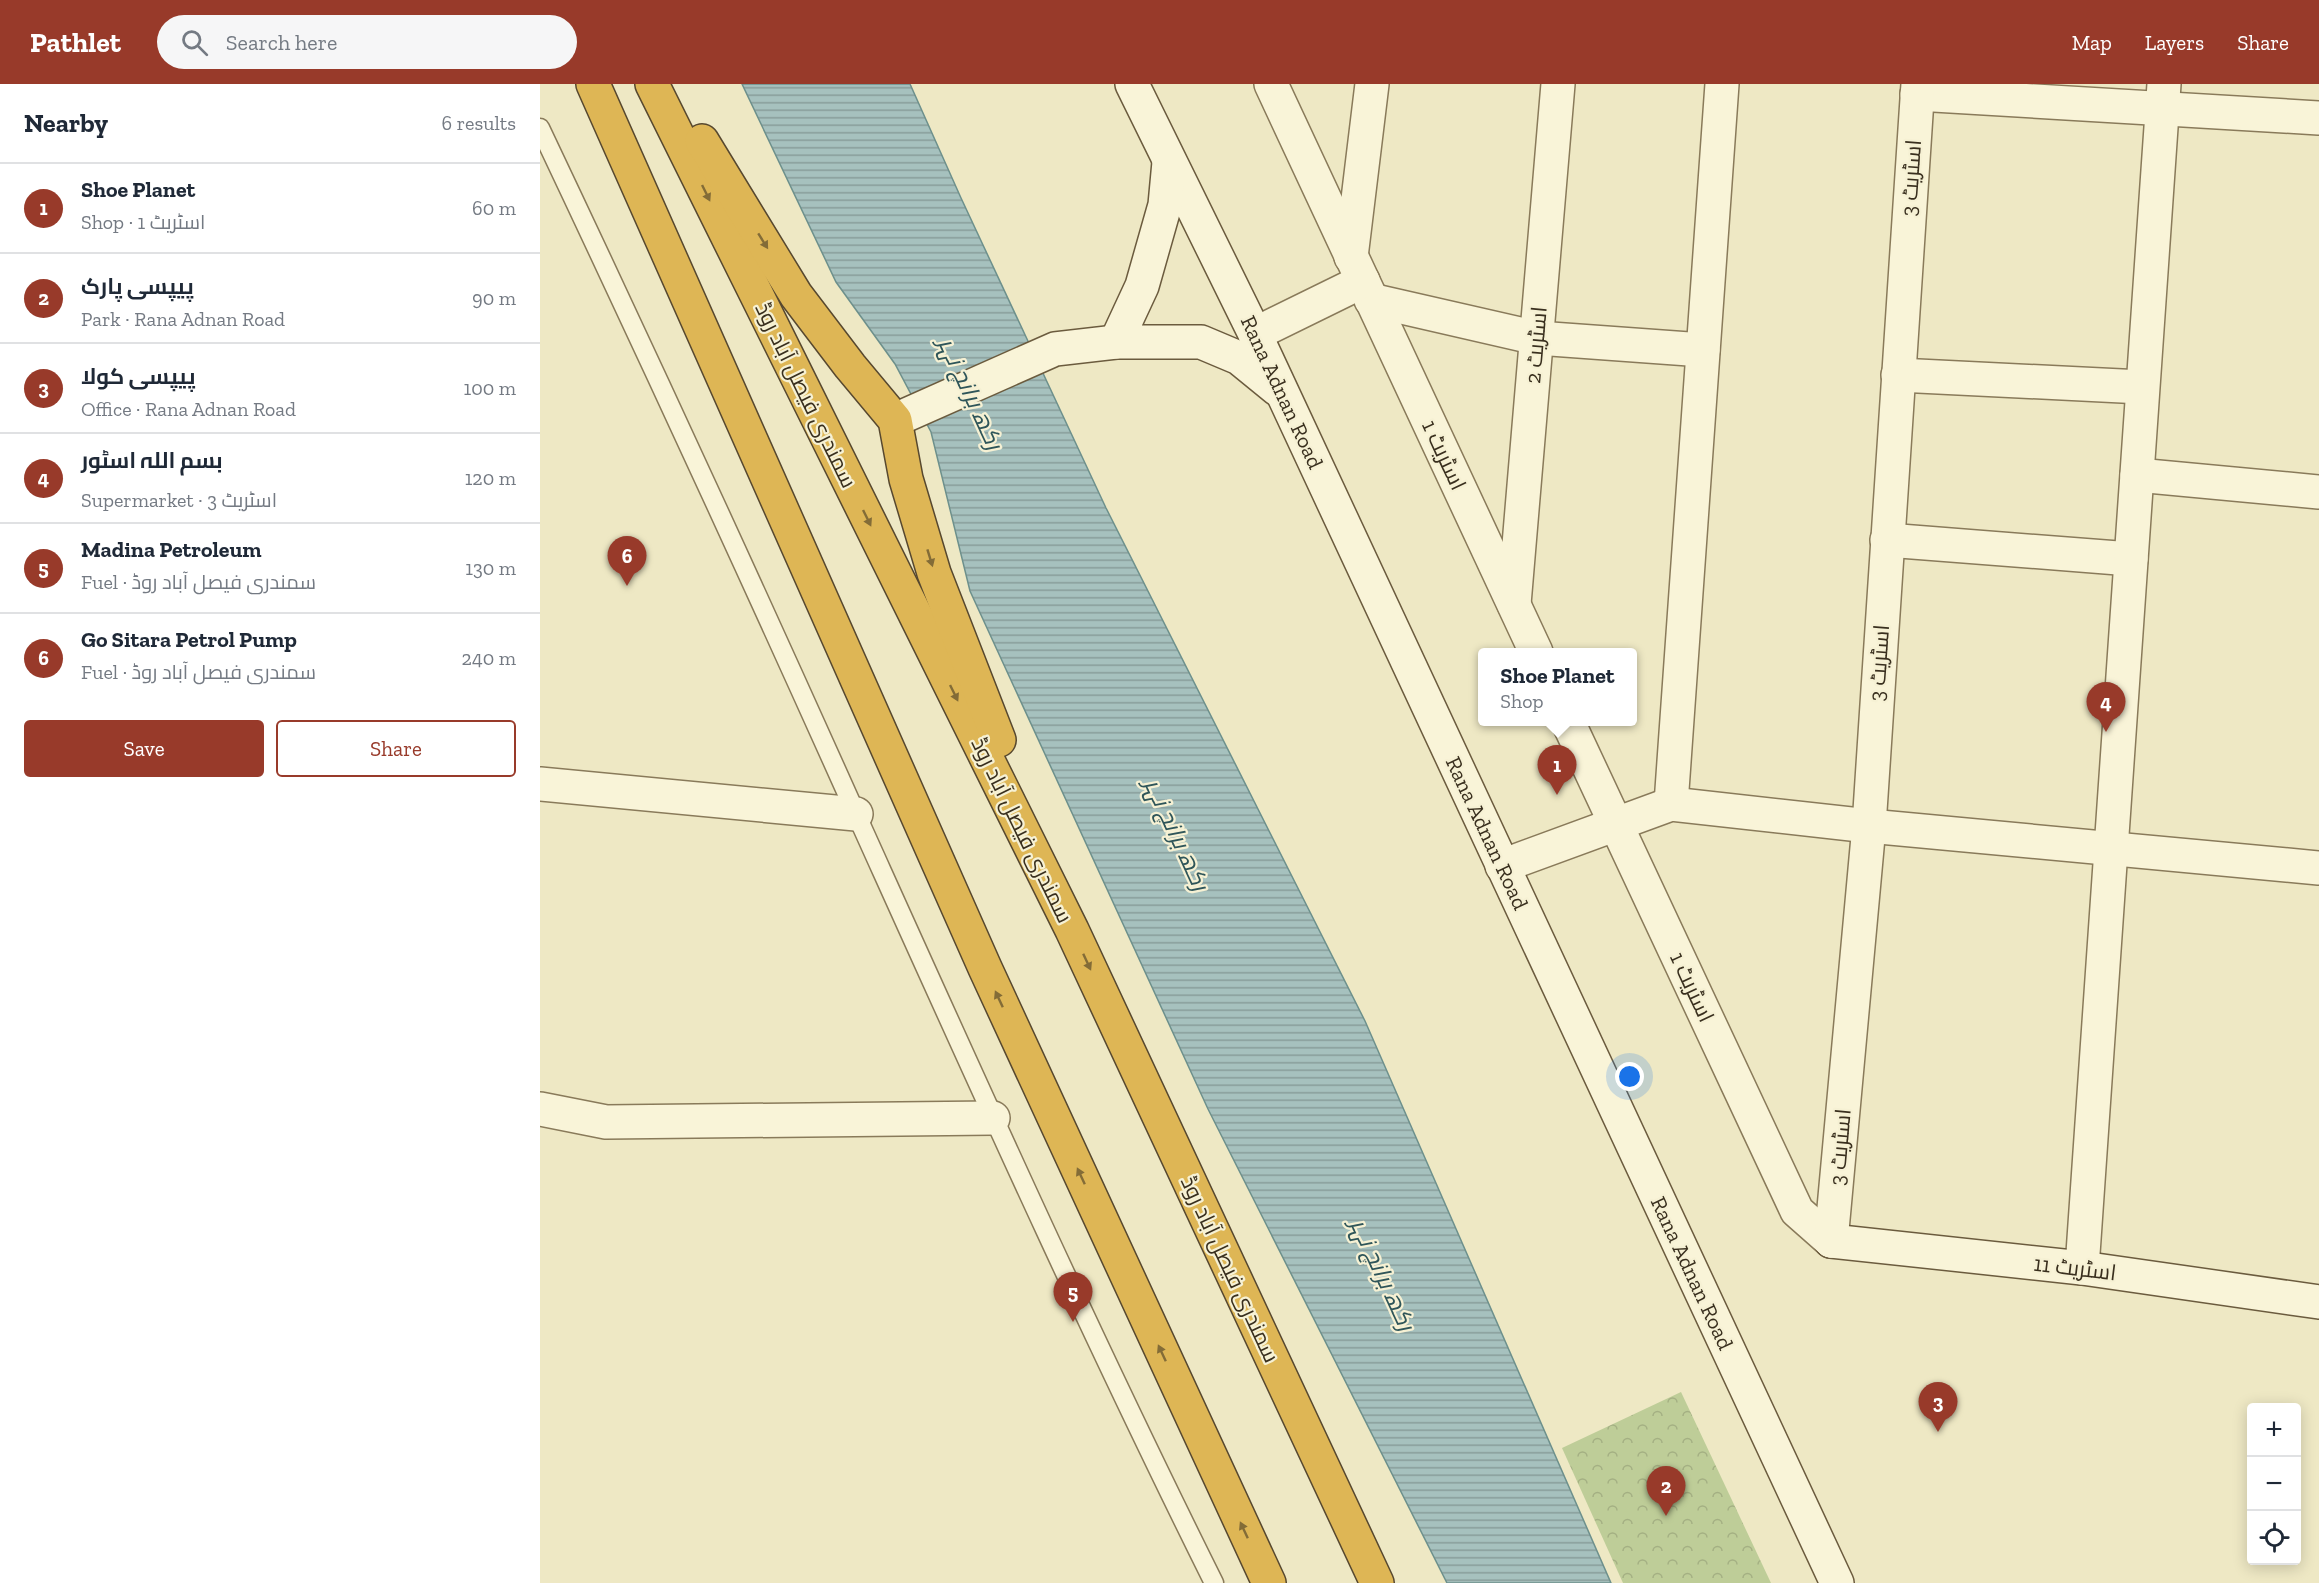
<!DOCTYPE html>
<meta charset="utf-8">
<style>
:root{--surface:#fff;--page:#f6f6f7;--text:#1f2937;--muted:#747a83;--line:#e0e1e3;--accent:#983a2a}
body{margin:0;font-family:"Zilla Slab",Cairo,serif;background:var(--page);color:var(--text)}
.controls{position:absolute;right:18px;bottom:18px;display:grid;overflow:hidden;border-radius:6px;box-shadow:0 3px 15px #0003}
.controls button{width:54px;height:54px;display:grid;place-items:center;padding:0;border:0;border-bottom:2px solid var(--line);background:var(--surface);color:var(--text);font:30px sans-serif}
.you{position:absolute;left:1090px;top:993px;width:21px;height:21px;margin:-15px;border:4px solid #fff;border-radius:50%;background:#1a73e8;box-shadow:0 0 0 9px #1a73e833}
.badge{display:grid;place-items:center;width:39px;height:39px;border-radius:50%;background:var(--accent);color:#fff;font-size:20px;font-weight:700}
.pin{position:absolute;translate:-50% -50px;filter:drop-shadow(0 2px 3px #0008)}
.pin::after{content:'';position:absolute;top:32px;width:21px;height:18px;background:inherit;clip-path:polygon(0 0,100% 0,50% 100%)}
.popup{position:absolute;left:938px;top:564px;width:159px;height:78px;box-sizing:border-box;display:grid;place-content:center;border-radius:6px;background:var(--surface);filter:drop-shadow(0 2px 4px #0005);font-size:20px;white-space:nowrap;color:var(--muted)}
.popup b{font-size:22px;color:var(--text)}
.popup::after{content:'';position:absolute;left:50%;top:100%;margin-left:-12px;border:12px solid transparent;border-top-color:var(--surface)}
.list{margin:0;padding:0;list-style:none}
h2{display:flex;justify-content:space-between;align-items:center;height:78px;margin:0;padding:0 24px;font-size:26px}
h2 small{font-size:20px;font-weight:400;color:var(--muted)}
.list li{display:grid;grid-template-columns:39px 1fr auto;gap:18px;align-items:center;box-sizing:border-box;height:90px;padding:0 24px;border-top:2px solid var(--line)}
.list b{display:block;font-size:22px;white-space:nowrap}
.list p{margin:0;font-size:20px;white-space:nowrap;color:var(--muted)}
.list em{font-size:20px;font-style:normal;color:var(--muted)}
.actions{display:flex;gap:12px;padding:18px 24px}
.actions a{flex:1;padding:14px 0;border:2px solid var(--accent);border-radius:6px;text-align:center;font-size:21px;color:var(--accent)}
.actions .main{background:var(--accent);color:#fff}
.icon{flex:none;width:33px;height:33px;fill:none;stroke:currentColor;stroke-width:2;stroke-linecap:round;stroke-linejoin:round}
.map{position:relative;flex:none;width:1779px;height:1499px;overflow:hidden}
header{display:flex;align-items:center;gap:36px;box-sizing:border-box;height:84px;padding:0 30px;background:var(--accent);color:#fff}
header strong{font-size:28px}
nav{display:flex;gap:33px;margin-inline-start:auto;font-size:21px}
.search{width:420px;height:54px;background:var(--page);display:flex;align-items:center;gap:15px;box-sizing:border-box;padding:0 21px;border-radius:33px;color:var(--muted);font-size:22px}
main{display:flex}
aside{flex:1;background:var(--surface)}
.map>svg:first-child{display:block}
.forest{fill:url(#forest-crowns)}
.water{fill:url(#water-rules);stroke:#6d908c;stroke-width:1.5}
.lines{fill:none;stroke-linecap:round;stroke-linejoin:round}
.lane-casing{stroke:#897a5a;stroke-width:21}
.street-casing{stroke:#897a5a;stroke-width:36}
.secondary-casing{stroke:#6b5b3e;stroke-width:36}
.highway-casing{stroke:#57482f;stroke-width:36}
.lane{stroke:#f9f4d8;stroke-width:18}
.street{stroke:#f9f4d8;stroke-width:33}
.secondary{stroke:#f9f4d8;stroke-width:33}
.highway{stroke:#deb655;stroke-width:33}
.oneway{fill:#836c37}
.labels{text-anchor:middle;dominant-baseline:central;stroke-width:4.5;stroke-linejoin:round;paint-order:stroke}
.street-label{font-size:22px;fill:#392f1e;stroke:#f6f1d4}
.water-label{font-size:24px;font-style:italic;fill:#2e5559;stroke:#f6f1d4}
</style>
<header>
<strong>Pathlet</strong>
<div class="search"><svg class="icon" aria-label="search" viewBox="0 0 24 24"><circle cx="10" cy="10" r="6"/><path d="M15 15l6 6"/></svg>Search here</div>
<nav><a>Map</a><a>Layers</a><a>Share</a></nav>
</header>
<main>
<aside>
<h2>Nearby<small>6 results</small></h2>
<ul class="list">
<li><span class="badge">1</span><div><b>Shoe Planet</b><p>Shop · اسٹریٹ 1</p></div><em>60 m</em></li>
<li><span class="badge">2</span><div><b>پیپسی پارک</b><p>Park · Rana Adnan Road</p></div><em>90 m</em></li>
<li><span class="badge">3</span><div><b>پیپسی کولا</b><p>Office · Rana Adnan Road</p></div><em>100 m</em></li>
<li><span class="badge">4</span><div><b>بسم اللہ اسٹور</b><p>Supermarket · اسٹریٹ 3</p></div><em>120 m</em></li>
<li><span class="badge">5</span><div><b>Madina Petroleum</b><p>Fuel · سمندری فیصل آباد روڈ</p></div><em>130 m</em></li>
<li><span class="badge">6</span><div><b>Go Sitara Petrol Pump</b><p>Fuel · سمندری فیصل آباد روڈ</p></div><em>240 m</em></li>
</ul>
<div class="actions"><a class="main">Save</a><a>Share</a></div>
</aside>
<div class="map">
<svg width="1779" height="1499" viewBox="0 0 1779 1499">
<defs>
<pattern id="forest-crowns" width="20" height="18" patternUnits="userSpaceOnUse" patternTransform="scale(1.5)"><rect width="20" height="18" fill="#becd98"/><path d="M2 6a3 3 0 1 1 6 0M12 15a3 3 0 1 1 6 0" fill="none" stroke="#a4b083"/></pattern>
<pattern id="water-rules" width="6" height="5" patternUnits="userSpaceOnUse" patternTransform="scale(1.5)"><rect width="6" height="5" fill="#a6c1be"/><path d="M0 2.5h6" fill="none" stroke="#889d9a"/></pattern>
</defs>
<rect width="100%" height="100%" fill="#eee8c4"/>
<!-- forest -->
<path class="forest" d="M1141 1308 1231 1499H1083L1022 1364Z"/>
<!-- water -->
<path class="water" d="M202 0H370L421 114 566 424 825 937 1071 1499H907L668 1025 430 507 391 348 355 280 296 198Z"/>
<g class="lines">
<defs>
<path id="lane" d="M0 44C108 272 214 502 317 732 433 989 548 1246 674 1499"/>
<g id="street">
<path d="M731 0 996 568"/>
<path d="M1377 10 1779 34"/>
<path d="M811 173 832 0"/>
<path d="M831 216 997 254 1163 266"/>
<path d="M715 250 823 197"/>
<path d="M1358 291 1602 303"/>
<path d="M1597 391 1779 408"/>
<path d="M1347 456 1591 475"/>
<path d="M974 520 1018 0"/>
<path d="M1028 638 1257 1127 1291 1157"/>
<path d="M0 700 316 730"/>
<path d="M1131 720 1182 0"/>
<path d="M962 782 1131 720 1329 742 1779 784"/>
<path d="M0 1025 66 1038 453 1034"/>
<path d="M1291 1157 1329 742 1378 0"/>
<path d="M1542 1184 1624 0"/>
</g>
<g id="secondary">
<path d="M592 0 715 250 1297 1499"/>
<path d="M629 78 625 121 602 202 576 258H661L699 274 737 305"/>
<path d="M355 336 515 265 576 258"/>
<path d="M1291 1157 1542 1184 1779 1218"/>
</g>
<g id="highway">
<path d="M53 0 445 884 729 1499"/>
<path d="M112 0 532 846 837 1499"/>
<path d="M162 57 256 211 310 282 355 336 366 395 394 489 459 656"/>
</g>
</defs>
<!-- lane casing -->
<use href="#lane" class="lane-casing"/>
<!-- street casing -->
<use href="#street" class="street-casing"/>
<!-- secondary casing -->
<use href="#secondary" class="secondary-casing"/>
<!-- highway casing -->
<use href="#highway" class="highway-casing"/>
<!-- lane -->
<use href="#lane" class="lane"/>
<!-- street -->
<use href="#street" class="street"/>
<!-- secondary -->
<use href="#secondary" class="secondary"/>
<!-- highway -->
<use href="#highway" class="highway"/>
</g>
<!-- one-way arrows -->
<defs><path id="oneway-solid" d="M-6-.8H1V-3.2L6.5 0L1 3.2V.8H-6Z" transform="scale(1.5)"/></defs>
<g class="oneway">
<use href="#oneway-solid" transform="translate(166 109) rotate(64)"/>
<use href="#oneway-solid" transform="translate(223 157) rotate(58)"/>
<use href="#oneway-solid" transform="translate(327 434) rotate(64)"/>
<use href="#oneway-solid" transform="translate(390 474) rotate(73)"/>
<use href="#oneway-solid" transform="translate(414 609) rotate(64)"/>
<use href="#oneway-solid" transform="translate(547 878) rotate(65)"/>
<use href="#oneway-solid" transform="translate(459 915) rotate(-115)"/>
<use href="#oneway-solid" transform="translate(541 1092) rotate(-115)"/>
<use href="#oneway-solid" transform="translate(622 1269) rotate(-115)"/>
<use href="#oneway-solid" transform="translate(704 1446) rotate(-115)"/>
</g>
<g class="labels">
<!-- street labels -->
<g class="street-label">
<text transform="translate(1371 94) rotate(-86)">اسٹریٹ 3</text>
<text transform="translate(996 261) rotate(-85)">اسٹریٹ 2</text>
<text transform="translate(742 308) rotate(65)">Rana Adnan Road</text>
<text transform="translate(266 311) rotate(64)">سمندری فیصل آباد روڈ</text>
<text transform="translate(904 371) rotate(65)">اسٹریٹ 1</text>
<text transform="translate(1339 579) rotate(-86)">اسٹریٹ 3</text>
<text transform="translate(482 746) rotate(64)">سمندری فیصل آباد روڈ</text>
<text transform="translate(947 749) rotate(65)">Rana Adnan Road</text>
<text transform="translate(1152 903) rotate(65)">اسٹریٹ 1</text>
<text transform="translate(1300 1063) rotate(-85)">اسٹریٹ 3</text>
<text transform="translate(1535 1184) rotate(7)">اسٹریٹ 11</text>
<text transform="translate(690 1185) rotate(65)">سمندری فیصل آباد روڈ</text>
<text transform="translate(1152 1189) rotate(65)">Rana Adnan Road</text>
</g>
<!-- water labels -->
<g class="water-label">
<text transform="translate(431 309) rotate(65)">رکھ برانچ نہر</text>
<text transform="translate(637 750) rotate(65)">رکھ برانچ نہر</text>
<text transform="translate(843 1190) rotate(65)">رکھ برانچ نہر</text>
</g>
</g>
</svg>
<div class="controls">
<button>+</button>
<button>−</button>
<button><svg class="icon" aria-label="locate" viewBox="0 0 24 24"><circle cx="12" cy="12" r="6"/><path d="M12 2v4M12 18v4M2 12h4M18 12h4"/></svg></button>
</div>
<div class="you"></div>
<div class="pin badge" style="left:1017px;top:711px">1</div>
<div class="popup"><b>Shoe Planet</b>Shop</div>
<div class="pin badge" style="left:1126px;top:1432px">2</div>
<div class="pin badge" style="left:1398px;top:1348px">3</div>
<div class="pin badge" style="left:1566px;top:648px">4</div>
<div class="pin badge" style="left:533px;top:1238px">5</div>
<div class="pin badge" style="left:87px;top:502px">6</div>
</div>
</main>
